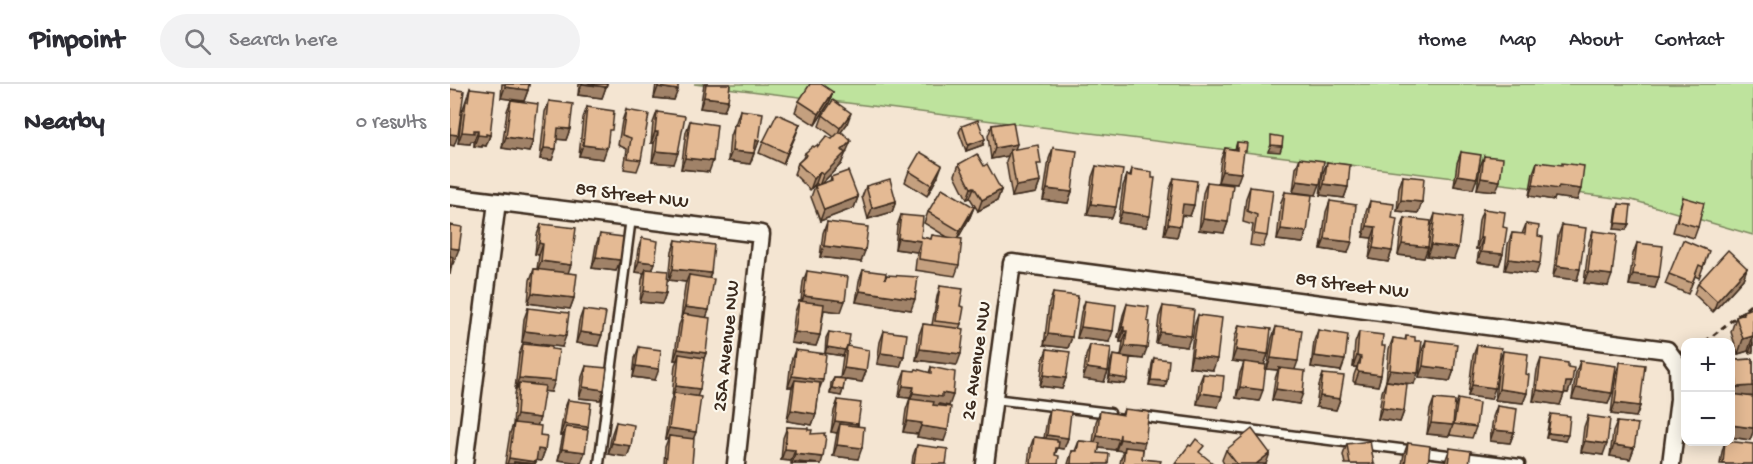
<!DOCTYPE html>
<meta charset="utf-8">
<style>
:root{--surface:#fff;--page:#f2f2f3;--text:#2b2b33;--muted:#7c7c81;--line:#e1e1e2}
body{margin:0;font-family:"Gochi Hand",sans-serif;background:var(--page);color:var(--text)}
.controls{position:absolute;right:18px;bottom:18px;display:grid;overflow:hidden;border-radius:12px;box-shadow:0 3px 15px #0003}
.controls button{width:54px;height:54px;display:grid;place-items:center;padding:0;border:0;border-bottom:2px solid var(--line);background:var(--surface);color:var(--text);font:30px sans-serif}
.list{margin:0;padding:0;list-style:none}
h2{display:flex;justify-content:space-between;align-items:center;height:78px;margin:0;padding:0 24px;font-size:26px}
h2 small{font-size:20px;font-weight:400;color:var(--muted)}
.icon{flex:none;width:33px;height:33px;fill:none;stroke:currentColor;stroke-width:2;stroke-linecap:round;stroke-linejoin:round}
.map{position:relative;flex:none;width:1303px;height:380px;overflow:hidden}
header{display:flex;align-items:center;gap:36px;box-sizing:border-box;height:84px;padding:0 30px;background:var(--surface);border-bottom:2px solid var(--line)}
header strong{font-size:28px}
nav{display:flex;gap:33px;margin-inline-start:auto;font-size:21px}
.search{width:420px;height:54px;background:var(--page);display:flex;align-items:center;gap:15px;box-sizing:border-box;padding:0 21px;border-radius:33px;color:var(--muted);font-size:22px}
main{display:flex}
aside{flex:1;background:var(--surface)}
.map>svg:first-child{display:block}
.green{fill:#bee39d;stroke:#7c865e;stroke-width:1.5}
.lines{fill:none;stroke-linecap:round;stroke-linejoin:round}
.lane-casing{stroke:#3b2a1e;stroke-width:13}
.street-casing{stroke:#3b2a1e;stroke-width:21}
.path{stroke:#3b2a1e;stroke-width:3;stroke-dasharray:6 4.5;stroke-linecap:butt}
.lane{stroke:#fbf7ec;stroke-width:8}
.street{stroke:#fbf7ec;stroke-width:16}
.wall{fill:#c4a07f;stroke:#3b2a1e;stroke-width:1.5}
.shaded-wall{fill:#a08268;stroke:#3b2a1e;stroke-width:1.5}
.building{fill:#e4ba94;stroke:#3b2a1e;stroke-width:1.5}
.labels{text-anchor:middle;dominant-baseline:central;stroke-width:4.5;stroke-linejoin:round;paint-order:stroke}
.street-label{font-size:20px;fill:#3b2a1e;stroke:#fbf7ec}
</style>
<header>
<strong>Pinpoint</strong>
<div class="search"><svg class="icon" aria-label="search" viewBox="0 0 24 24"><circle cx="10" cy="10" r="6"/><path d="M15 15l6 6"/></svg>Search here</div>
<nav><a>Home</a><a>Map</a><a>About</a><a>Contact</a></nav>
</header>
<main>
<aside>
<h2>Nearby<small>0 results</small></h2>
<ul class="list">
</ul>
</aside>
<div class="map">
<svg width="1303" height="380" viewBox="0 0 1303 380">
<rect width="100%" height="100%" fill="#f4e5d2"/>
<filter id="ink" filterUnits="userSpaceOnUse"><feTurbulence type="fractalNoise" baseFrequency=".0167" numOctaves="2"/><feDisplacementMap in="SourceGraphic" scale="12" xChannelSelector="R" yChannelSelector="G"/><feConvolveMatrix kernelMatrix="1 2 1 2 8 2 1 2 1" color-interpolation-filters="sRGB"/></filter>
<g filter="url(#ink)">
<!-- green -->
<path class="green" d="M244 0H1303V151L1182 116Z"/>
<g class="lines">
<defs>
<g id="lane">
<path d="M544 315 660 329"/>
<path d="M688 332 1070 380"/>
<path d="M149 380 181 134"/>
</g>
<g id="street">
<path d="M0 112 311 150 286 380"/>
<path d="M14 380 47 118"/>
<path d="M535 380 562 179 1217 266 1228 281 1229 315 1221 380"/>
</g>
</defs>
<!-- lane casing -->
<use href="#lane" class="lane-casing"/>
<!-- street casing -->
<use href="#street" class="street-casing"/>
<!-- path -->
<path class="path" d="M1255 258 1303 219"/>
<!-- lane -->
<use href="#lane" class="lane"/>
<!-- street -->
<use href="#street" class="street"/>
</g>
<!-- wall -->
<g class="wall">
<path d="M52 0H79L78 6 74 17 51 14Z"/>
<path d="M129 0H157L152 14 128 11Z"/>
<path d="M206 0H228L224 16 204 14Z"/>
<path d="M254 0H280L278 16 274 27 250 24Z"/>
<path d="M20 4 40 51 36 62 32 61V63L24 62V57H21L20 60 8 59 12 28Z"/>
<path d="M383 8 379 19 365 41 345 28 349 17Z"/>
<path d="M61 16 83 57 79 68 52 64 57 27Z"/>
<path d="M99 17 120 45 116 56 107 55 102 76 90 75 95 28Z"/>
<path d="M137 23 158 57 153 75 129 72 133 34Z"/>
<path d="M176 26 191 76 187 87 174 85 177 65 168 61 172 37Z"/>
<path d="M290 26 309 57 300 80 278 77 280 52 284 41H285Z"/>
<path d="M207 28 224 80 202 78 204 59H201L203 39Z"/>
<path d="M373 31 397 40 390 49 397 68 395 70 391 80 370 101 380 97 381 93 408 113 404 124 370 137 361 113 365 102 368 101 366 99 360 106 344 90 348 79 353 74 355 69 364 63H368L384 53 369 42Z"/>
<path d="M240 37 259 88 231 85 236 48Z"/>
<path d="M350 40 333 80 309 69 313 58Z"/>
<path d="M542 41 588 87 590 98 586 109 562 113 556 77 558 72 541 75 538 52Z"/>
<path d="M512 42 533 61 516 67 509 48Z"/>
<path d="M787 58V100L768 98 771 75 775 64 785 65Z"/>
<path d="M603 64 618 119 593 116 599 75Z"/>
<path d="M1011 68 1023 105 1004 102 1007 79Z"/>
<path d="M1034 72 1046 107 1027 105 1030 83Z"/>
<path d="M850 74 866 111 843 108 846 84Z"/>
<path d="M877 78 898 103 894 114 870 111 873 89Z"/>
<path d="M1087 78 1127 116 1105 113 1104 116 1079 112 1083 89Z"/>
<path d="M509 80 534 82 551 106 547 117 528 127 520 114 517 115 505 91Z"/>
<path d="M646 82 670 105 662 134 637 131 642 93Z"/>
<path d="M682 85 696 143 668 139 673 102 677 91H680Z"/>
<path d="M459 87 488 92 477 112 455 98Z"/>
<path d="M953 92 972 118 968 129 947 127 949 103Z"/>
<path d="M724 94 744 121 740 132 732 131 727 153 714 151 720 105Z"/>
<path d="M757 98 778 138 774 149 749 146 753 109Z"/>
<path d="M416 102 446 117 442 128 418 135 412 113Z"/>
<path d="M800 103 817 152 813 163 800 161 803 141 793 138 796 114Z"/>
<path d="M835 108 853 159 827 156 831 118Z"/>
<path d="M1233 113 1248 143 1244 154 1223 148Z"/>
<path d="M880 117 898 169 871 165 876 128Z"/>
<path d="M920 117 942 167 938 178 919 175 922 154 913 153 916 128Z"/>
<path d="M1169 120 1176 146 1164 145 1167 125Z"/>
<path d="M524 123 520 133 507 155 509 181 505 192 465 186 467 168 445 165 447 142 451 131 471 153 481 155 482 151 499 154 474 139 478 128Z"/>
<path d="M1033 125 1053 143V170L1049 181 1027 178 1029 165H1026L1029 136Z"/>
<path d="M985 130 1004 175 977 172 981 141Z"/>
<path d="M955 134 978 163 974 174 948 171 951 145Z"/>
<path d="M377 138 411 178 370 173 373 149Z"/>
<path d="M91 140 118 189 124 214 120 225 78 219 80 196 84 185H87L89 171 85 170 87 151Z"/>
<path d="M1076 140 1088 152 1086 190 1055 186 1058 160 1062 149 1072 150Z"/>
<path d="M1112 141 1130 185 1127 196 1103 193 1108 152Z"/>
<path d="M1143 147 1158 202 1134 199 1139 158Z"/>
<path d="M150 150 170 176 166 187 142 184 146 161Z"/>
<path d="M192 154 203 186 216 209 212 220 190 218 192 196 194 189 185 188 188 165Z"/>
<path d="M226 156 260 194 259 226 256 233V269L254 274 247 312 246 348 243 355 242 380H214L215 363 218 355H215L220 320 222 313 225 281 227 276H224L229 241 232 234H231L235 202 236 198 219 196 222 167Z"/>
<path d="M1187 159 1209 193 1205 204 1179 201 1183 170Z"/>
<path d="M1255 178 1249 194 1245 192 1238 210 1215 200 1219 190Z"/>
<path d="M1297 184 1293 195 1263 228 1244 210 1248 199Z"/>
<path d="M413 186 435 195 461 226 406 218 409 197Z"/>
<path d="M357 187 391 228 374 226 370 251 366 262 341 259 345 228 349 217H351L353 198Z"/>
<path d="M490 202 510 222 511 240 509 245 507 281 466 276 469 251 473 240 482 241 487 213Z"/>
<path d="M603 209 622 253 618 264 594 261 599 220Z"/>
<path d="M635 217 659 258 627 254 631 228Z"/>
<path d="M677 220 693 275 680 274 675 300 658 298 661 277 663 271 671 272 673 258H670V254L668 253 673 231Z"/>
<path d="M713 222 737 263 706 259 709 233Z"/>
<path d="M78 224 112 263 72 258 74 235Z"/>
<path d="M1303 224V268L1299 269 1298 267 1288 270 1281 248 1286 233 1291 231 1293 227Z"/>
<path d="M133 226 148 262 126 259 129 237Z"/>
<path d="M748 231 763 286 739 283 744 242Z"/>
<path d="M789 241 818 270 814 281 809 317 786 314 790 289 794 279 782 277 785 252Z"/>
<path d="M826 243 845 286 849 320 822 316 825 295 828 286 817 285 822 254Z"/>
<path d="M868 246 891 287 861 283 864 257Z"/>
<path d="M434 247 454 272 450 283 427 280 430 258Z"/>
<path d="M379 248 398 263 416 287 412 298 395 296 391 312 380 310 381 299 384 294H390L393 272 375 269 376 254Z"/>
<path d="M909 248 932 262 931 291 928 302 905 299 903 297 904 291 907 283H903L905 259Z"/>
<path d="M956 252 964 300 936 297 939 265 943 254 955 256Z"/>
<path d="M976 256 1004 286 1000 297 969 293 972 267Z"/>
<path d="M73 260 101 308 94 307 87 342 95 366 91 377 86 376 85 380H55L60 349 63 341 65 310 66 305H65L69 271Z"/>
<path d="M640 261 658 287 654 298 633 295 636 272Z"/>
<path d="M1027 261 1041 315 1018 312 1023 272Z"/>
<path d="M189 263 205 296 183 293 185 274Z"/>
<path d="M597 265 616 294 612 305 590 302 593 276Z"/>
<path d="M345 266 369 306 366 330 362 341 337 337 342 303H338L341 277Z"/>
<path d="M1053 267 1077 309 1073 319 1045 316 1049 278Z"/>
<path d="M704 274 715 303 699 301 702 280Z"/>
<path d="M1091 275 1122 298 1118 309H1114L1110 321 1083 317 1087 286Z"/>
<path d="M1303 275V312H1299L1303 313V348L1300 356 1281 353V314L1282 310H1283L1281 287 1285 276Z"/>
<path d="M1130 277 1162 309 1158 320 1122 315 1126 288Z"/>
<path d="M1170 278 1190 322 1186 333 1161 330 1166 289Z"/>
<path d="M136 282 154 306 150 316 129 314 132 293Z"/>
<path d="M481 283 499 322 489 320V322L494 357 467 353 468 350 453 348 456 326 460 314 449 313 451 297 455 286 479 289Z"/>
<path d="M753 290 768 323 747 320 749 300Z"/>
<path d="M873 290 890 315 886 326 866 323 869 301Z"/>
<path d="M936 297 954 327 950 338 928 335 932 308Z"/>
<path d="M984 315 1004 325 1008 315 1026 343 1022 354 1000 351 1001 345 999 352 977 350 980 326Z"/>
<path d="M118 316 137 346 131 379 108 376 113 351H110L114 326Z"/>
<path d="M388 316 408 340V375L383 372 387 349 381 348 384 327Z"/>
<path d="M1047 322 1064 348 1060 359 1040 357 1043 333Z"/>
<path d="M600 325 618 354 614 365 608 364 605 371 608 380H578L580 364 584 353 594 354 597 336Z"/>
<path d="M674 325 693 365 692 375 710 380H670L671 374 674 367 666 366V364L665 366 649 364 648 369 658 380H618L622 367H625L629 357 643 358 646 338 650 327 672 330Z"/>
<path d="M1101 330 1115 357 1096 354 1099 336Z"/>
<path d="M1138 332 1153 371 1131 368 1134 343Z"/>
<path d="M166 338 181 362 177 373 158 370 162 349Z"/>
<path d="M1167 338 1184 364 1180 375 1160 372 1163 348Z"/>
<path d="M337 343 358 346 361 350 371 380H341V377L331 376 333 354Z"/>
<path d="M1275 357 1303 380H1270L1272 368Z"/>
<path d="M958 359 978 380H952L954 370Z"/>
<path d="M897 360 924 380H895L893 371Z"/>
<path d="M467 361 496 380H462L463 372Z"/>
<path d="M1000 364 1019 380H995L996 375Z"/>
<path d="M776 366 816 380H774L772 376Z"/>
</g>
<!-- shaded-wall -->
<g class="shaded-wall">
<path d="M132 0 156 3 152 14 128 11Z"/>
<path d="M55 3 78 6 74 17 51 14Z"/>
<path d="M208 3 228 6 224 16 204 14Z"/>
<path d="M383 8 379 19 365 41 369 30Z"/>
<path d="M254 13 278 16 274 27 250 24Z"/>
<path d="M401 29 397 40 386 55 390 44Z"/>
<path d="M350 40 346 51 333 80 337 69Z"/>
<path d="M108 44 120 45 116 56 104 55Z"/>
<path d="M24 46H28L24 57H21L20 60 8 59 12 48Z"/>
<path d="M205 48H208L204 59H201Z"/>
<path d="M0 50 8 51 4 62 0 61Z"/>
<path d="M36 50 40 51 36 62 32 61V63L24 62 28 51Z"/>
<path d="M56 53 83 57 79 68 52 64Z"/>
<path d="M535 55 533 61 516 67 518 61Z"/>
<path d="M306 56 309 57 305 68 302 67Z"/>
<path d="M401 57 391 80 369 102 373 91 392 66Z"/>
<path d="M567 60 563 71 560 66 558 72 541 75 545 64Z"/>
<path d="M133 61 157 64 153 75 129 72Z"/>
<path d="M821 61 832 62 830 68 818 67Z"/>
<path d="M94 64 106 65 102 76 90 75Z"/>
<path d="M206 67 228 69 224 80 202 78Z"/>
<path d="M282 67 304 69 300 80 278 77Z"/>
<path d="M235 74 263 77 259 88 231 85Z"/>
<path d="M492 81 488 92 477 112 481 101Z"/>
<path d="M772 87 791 89 787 100 768 98Z"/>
<path d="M370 88 366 99 360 106 364 95Z"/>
<path d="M1008 91 1027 94 1023 105 1004 102Z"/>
<path d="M1031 94 1050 97 1046 107 1027 105Z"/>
<path d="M847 97 870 100 866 111 843 108Z"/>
<path d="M590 98 586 109 562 113 566 102Z"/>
<path d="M874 100 898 103 894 114 870 111Z"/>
<path d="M1083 101 1109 102 1131 105 1127 116 1105 113 1104 116 1079 112Z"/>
<path d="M524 103 520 114 517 115 521 104Z"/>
<path d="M597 105 622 108 618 119 593 116Z"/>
<path d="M551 106 547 117 528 127 532 116Z"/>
<path d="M408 113 404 124 370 137 374 126Z"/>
<path d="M951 116 972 118 968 129 947 127Z"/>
<path d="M446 117 442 128 418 135 422 124Z"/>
<path d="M641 120 666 123 662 134 637 131Z"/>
<path d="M733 120 744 121 740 132 729 131Z"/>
<path d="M524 123 520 133 506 158 510 147Z"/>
<path d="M672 128 700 132 696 143 668 139Z"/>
<path d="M753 135 778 138 774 149 749 146Z"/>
<path d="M1166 139 1179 140 1176 146 1164 145Z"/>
<path d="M718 140 730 142 727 153 714 151Z"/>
<path d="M917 142 926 143 922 154 913 153Z"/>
<path d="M831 145 857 148 853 159 827 156Z"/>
<path d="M448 154 471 157 467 168 445 165Z"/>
<path d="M1030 154H1033L1029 165H1026Z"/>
<path d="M875 155 902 158 898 169 871 165Z"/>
<path d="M89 159 93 160 89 171 85 170Z"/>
<path d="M952 160 978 163 974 174 948 171Z"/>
<path d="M981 161 1008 164 1004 175 977 172Z"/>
<path d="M374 162 415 167 411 178 370 173Z"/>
<path d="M0 164 9 165 3 180H0Z"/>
<path d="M923 164 942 167 938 178 919 175Z"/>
<path d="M1031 168 1053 170 1049 181 1027 178Z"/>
<path d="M146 173 170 176 166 187 142 184Z"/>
<path d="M1059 175 1090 179 1086 190 1055 186Z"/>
<path d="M91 177 121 181 117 192 87 188Z"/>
<path d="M189 177 205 179 201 190 196 185 194 189 185 188Z"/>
<path d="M1107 182 1130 185 1127 196 1103 193Z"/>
<path d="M1297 184 1293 195 1263 228 1267 217Z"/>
<path d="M223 185 261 189 257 200 239 191 236 198 219 196Z"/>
<path d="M1138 188 1162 191 1158 202 1134 199Z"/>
<path d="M1183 190 1209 193 1205 204 1179 201Z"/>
<path d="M194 207 216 209 212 220 190 218Z"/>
<path d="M410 207 465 215 461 226 406 218Z"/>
<path d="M82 209 124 214 120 225 78 219Z"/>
<path d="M354 212 395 217 391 228 350 223Z"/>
<path d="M235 223 259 226 255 237 233 230 232 234H231Z"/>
<path d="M631 243 663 247 659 258 627 254Z"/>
<path d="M672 243H674L670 254 668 253Z"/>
<path d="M75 247 116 252 112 263 72 258Z"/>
<path d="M674 247H677L673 258H670Z"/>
<path d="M130 248 152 251 148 262 126 259Z"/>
<path d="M345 248 370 251 366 262 341 259Z"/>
<path d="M710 248 741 252 737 263 706 259Z"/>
<path d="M598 250 622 253 618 264 594 261Z"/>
<path d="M1303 252 1298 267 1288 270 1293 255Z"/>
<path d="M1303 258V268L1299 269Z"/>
<path d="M675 262 697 264 693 275 671 272Z"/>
<path d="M377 263 395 266 393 272 375 269Z"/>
<path d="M228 265 256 269 252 280 229 270 227 276H224Z"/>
<path d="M470 265 511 270 507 281 466 276Z"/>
<path d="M786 266 818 270 814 281 782 277Z"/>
<path d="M431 269 454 272 450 283 427 280Z"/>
<path d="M742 272 767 275 763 286 739 283Z"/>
<path d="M864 272 895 276 891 287 861 283Z"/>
<path d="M907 272 911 273 907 283H903Z"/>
<path d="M821 274 848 277 844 288 829 284 828 286 817 285Z"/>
<path d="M186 282 209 285 205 296 183 293Z"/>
<path d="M973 282 1004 286 1000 297 969 293Z"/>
<path d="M394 284 416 287 412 298 390 295Z"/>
<path d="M637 284 658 287 654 298 633 295Z"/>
<path d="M940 286 968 289 964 300 936 297Z"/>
<path d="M909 288 931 291 928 302 905 299Z"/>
<path d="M594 291 616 294 612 305 590 302Z"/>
<path d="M342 292 373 296 369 306 344 303 345 296 342 303H338Z"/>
<path d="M660 292 678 295 675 300 658 298Z"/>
<path d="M69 294 105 297 101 308 68 305 69 299 66 305H65Z"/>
<path d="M701 296 717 297 715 303 699 301Z"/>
<path d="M1116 298H1122L1118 309 1112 308Z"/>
<path d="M1022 301 1045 304 1041 315 1018 312Z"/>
<path d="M226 302 250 305 246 316 224 309 222 313Z"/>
<path d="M453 302 464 303 460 314 449 313Z"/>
<path d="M1303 302V312L1283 314 1287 303Z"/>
<path d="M133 303 154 306 150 316 129 314Z"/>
<path d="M790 303 813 306 809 317 786 314Z"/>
<path d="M382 304 393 306 391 312 380 310Z"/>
<path d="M1126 304 1162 309 1158 320 1122 315Z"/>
<path d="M826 305 853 309 849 320 822 316Z"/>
<path d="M1049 305 1077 309 1073 319 1045 316Z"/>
<path d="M1087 306 1114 310 1110 321 1083 317Z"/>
<path d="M463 309H492L503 311 499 322 489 320 488 324 459 320Z"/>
<path d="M751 309 772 312 768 323 747 320Z"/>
<path d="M870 312 890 315 886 326 866 323Z"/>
<path d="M1165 319 1190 322 1186 333 1161 330Z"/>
<path d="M932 324 954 327 950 338 928 335Z"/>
<path d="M341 326 366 330 362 341 337 337Z"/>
<path d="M67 331 90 334 86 345 63 342Z"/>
<path d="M385 337 408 340 404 351 390 340 387 349 381 348Z"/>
<path d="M457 337 472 339 468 350 453 348Z"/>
<path d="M981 339 1003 341 999 352 977 350Z"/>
<path d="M114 340 138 343 134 354 116 343 113 351H110Z"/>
<path d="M1281 341 1303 344V348L1300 356 1281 353Z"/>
<path d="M471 342 498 346 494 357 467 353Z"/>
<path d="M219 344 246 348 242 358 219 352 218 355H215Z"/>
<path d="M1044 346 1064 348 1060 359 1040 357Z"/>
<path d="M1098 349 1118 351 1115 357 1096 354Z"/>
<path d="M597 351 618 354 614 365 593 362Z"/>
<path d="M647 352 669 355 665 366 643 363Z"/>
<path d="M670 355 695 358 692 369 675 363 674 367 666 366Z"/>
<path d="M1135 357 1157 360 1153 371 1131 368Z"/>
<path d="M162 359 181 362 177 373 158 370Z"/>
<path d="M387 361 412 364 408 375 383 372Z"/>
<path d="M1164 361 1184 364 1180 375 1160 372Z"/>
<path d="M88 365 95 366 91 377 84 376Z"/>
<path d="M112 365 135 368 131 379 108 376Z"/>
<path d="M335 365 345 366 341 377 331 376Z"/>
<path d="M820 369 816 380H806Z"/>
<path d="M345 370 373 373 371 380 345 378 344 380H342Z"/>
<path d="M59 374 86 378 85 380 64 378V380H57Z"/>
</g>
<!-- building -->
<g class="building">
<path d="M55 0H79L78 6 55 3Z"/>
<path d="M134 0H157L156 3Z"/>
<path d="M208 0H228V6L208 3Z"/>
<path d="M256 0H280L278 16 254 13Z"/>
<path d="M360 0H371L383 8 369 30 349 17Z"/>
<path d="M20 4 45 7 40 51 36 50V52L28 51V46H24V49L12 48 16 17H18Z"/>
<path d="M0 5 14 7 8 51 0 50Z"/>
<path d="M61 16 88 20 83 57 56 53Z"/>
<path d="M383 16 401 29 390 44 373 31Z"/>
<path d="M99 17 123 20 120 45 108 44 106 65 94 64Z"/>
<path d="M137 23 164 27 162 46H159L157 64 133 61Z"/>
<path d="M176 26 199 30 191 76 178 74 181 54 172 51Z"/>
<path d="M290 26 313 29 309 57 306 56 304 69 282 67 284 41H288Z"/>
<path d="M207 28 235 32 228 69 206 67 208 48H205Z"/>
<path d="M327 30 350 40 337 69 313 58Z"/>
<path d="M528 36 535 55 518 61 512 42Z"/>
<path d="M240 37 267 41 263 77 235 74Z"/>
<path d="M563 38 567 60 545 64 542 41Z"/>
<path d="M388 49H393L401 57 392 66 395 69 373 91 370 88 364 95 348 79 357 71 355 69 363 62 364 63 367 61 368 63 377 52 382 55Z"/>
<path d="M821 51 833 53 832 62 821 61Z"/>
<path d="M787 58 797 59 796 67H794L791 89 772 87 775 64 787 66Z"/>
<path d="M588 61 591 80H587L590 98 566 102 560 66Z"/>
<path d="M603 64 627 67 622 108 597 105Z"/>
<path d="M470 68 492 81 481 101 459 87Z"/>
<path d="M1011 68 1031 71 1027 94 1008 91Z"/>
<path d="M527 70 534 82 537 80 551 106 532 116 524 103 521 104 509 80Z"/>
<path d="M1034 72 1053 74 1050 97 1031 94Z"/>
<path d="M850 74 874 77 870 100 847 97Z"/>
<path d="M877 78 900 81 898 103 874 100Z"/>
<path d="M1087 78 1112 81V79L1134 82 1131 105 1109 102 1108 105 1083 101Z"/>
<path d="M646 82 673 86 670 105H669L666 123 641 120Z"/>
<path d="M682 85 702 88V94H705L700 132 672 128 677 91 681 92Z"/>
<path d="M398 87 408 113 374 126 365 102 382 96 381 93Z"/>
<path d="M953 92 974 94 972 118 951 116Z"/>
<path d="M724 94 747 97 744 121 733 120 730 142 718 140Z"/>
<path d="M440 95 446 117 422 124 416 102Z"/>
<path d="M757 98 783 101 778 138 753 135Z"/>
<path d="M800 103 823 106 817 152 804 150 807 131 797 127Z"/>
<path d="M492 104 524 123 510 147 478 128Z"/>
<path d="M835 108 862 111 857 148 831 145Z"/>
<path d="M1233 113 1254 119 1248 143 1227 137Z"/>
<path d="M880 117 906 121 902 158 875 155Z"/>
<path d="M920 117 944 120 942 134 947 135 942 167 923 164 926 143 917 142Z"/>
<path d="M1169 120 1181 121 1179 140 1166 139Z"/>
<path d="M1033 125 1055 128 1053 143 1057 144 1053 170 1031 168 1033 154H1030Z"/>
<path d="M985 130 1012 134 1008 164 981 161Z"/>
<path d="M451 131 473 133 471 153 481 155 482 151 512 155 509 181 469 175 471 157 448 154Z"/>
<path d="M955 134 981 137 978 163 952 160Z"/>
<path d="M377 138 418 143 415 167 374 162Z"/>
<path d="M91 140 126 144 121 181 91 177 93 160 89 159Z"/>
<path d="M1076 140 1089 142 1088 152 1093 153 1090 179 1059 175 1062 149 1075 150Z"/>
<path d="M0 141 12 143 9 165 0 164Z"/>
<path d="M1112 141 1136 144 1130 185 1107 182Z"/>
<path d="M1143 147 1167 150 1162 191 1138 188Z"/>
<path d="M150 150 173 153 170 176 146 173Z"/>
<path d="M192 154 208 157 205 179 189 177Z"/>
<path d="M226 156 264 161 261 189 223 185Z"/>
<path d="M1233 156 1259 167 1253 183 1249 181 1242 199 1219 190Z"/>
<path d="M1187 159 1213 162 1209 193 1183 190Z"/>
<path d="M1278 166 1297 184 1267 217 1248 199Z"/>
<path d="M0 172 3 173 0 191Z"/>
<path d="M84 185 127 190 124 214 82 209Z"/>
<path d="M196 185 218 187 216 209 194 207Z"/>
<path d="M413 186 436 189 435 195 437 191 468 193 465 215 410 207Z"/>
<path d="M357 187 398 193 395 217 354 212Z"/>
<path d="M239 191 264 195 259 226 235 223Z"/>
<path d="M490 202 513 205 510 222 514 223 511 240 485 237Z"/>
<path d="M603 209 628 212 622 253 598 250Z"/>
<path d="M349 217 374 220 370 251 345 248Z"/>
<path d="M635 217 666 221 663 247 631 243Z"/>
<path d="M677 220 699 223 697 237 700 238 697 264 675 262 677 247H674V243H672Z"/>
<path d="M713 222 744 226 741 252 710 248Z"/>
<path d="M78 224 119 229 116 252 75 247Z"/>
<path d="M1303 224V252L1293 255 1286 233 1294 230 1293 227Z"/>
<path d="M133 226 156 229 152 251 130 248Z"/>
<path d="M233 230 260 234 256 269 228 265Z"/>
<path d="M748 231 772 234 767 275 742 272Z"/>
<path d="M473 240 514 245 511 270 470 265Z"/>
<path d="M789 241 821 245 818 270 786 266Z"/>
<path d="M826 243 852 246 848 277 821 274Z"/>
<path d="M868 246 898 251 895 276 864 272Z"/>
<path d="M434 247 457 250 454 272 431 269Z"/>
<path d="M379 248 400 251 398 263 397 262 395 266 377 263Z"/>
<path d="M909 248 933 251 932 262H935L931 291 909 288 907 286 908 280H910L911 273 907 272Z"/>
<path d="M956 252 965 253V257H972L968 289 940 286 943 254 956 256Z"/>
<path d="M976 256 1007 260 1004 286 973 282Z"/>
<path d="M73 260 102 263 101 265 109 266 105 297 69 294Z"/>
<path d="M640 261 661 264 658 287 637 284Z"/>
<path d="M1027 261 1051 264 1045 304 1022 301Z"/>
<path d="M397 262 419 266 416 287 394 284Z"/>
<path d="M189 263 211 266 209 285 186 282Z"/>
<path d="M597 265 620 268 616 294 594 291Z"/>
<path d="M345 266 376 270 373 296 342 292Z"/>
<path d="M1053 267 1078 270 1076 290 1079 291 1077 309 1049 305Z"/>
<path d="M229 270 254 274 250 305 226 302Z"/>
<path d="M663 271 680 274 678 295 660 292Z"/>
<path d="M704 274 719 276 717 297 701 296Z"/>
<path d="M1091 275 1118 279V283L1124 284 1122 298H1116L1114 310 1087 306Z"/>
<path d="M1303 275V302L1287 303 1285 276Z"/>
<path d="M1130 277 1166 282 1162 309 1126 304Z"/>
<path d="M794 278 816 281 813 306 790 303Z"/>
<path d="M1170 278 1195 281 1190 322 1165 319Z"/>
<path d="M136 282 157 284 154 306 133 303Z"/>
<path d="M481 283 505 288 503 311 492 309V313L463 309 464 303 453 302 455 286 465 287 466 285 481 289Z"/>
<path d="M829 284 855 287 853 309 826 305Z"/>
<path d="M753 290 774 292 772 312 751 309Z"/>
<path d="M873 290 894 292 890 315 870 312Z"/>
<path d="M384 294 395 295 393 306 382 304Z"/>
<path d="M345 296 370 299 366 330 341 326Z"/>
<path d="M936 297 957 300 954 327 932 324Z"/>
<path d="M69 299 95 302 90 334 67 331Z"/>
<path d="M224 309 251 313 246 348 219 344Z"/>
<path d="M1282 310 1303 313V344L1281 341V321Z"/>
<path d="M460 315 484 318 483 321 501 323 498 346 471 342 472 339 457 337Z"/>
<path d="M984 315 1005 317 1003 341 981 339Z"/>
<path d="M1008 315 1029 319 1026 343 1004 340Z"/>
<path d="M118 316 141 319 138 343 114 340Z"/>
<path d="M388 316 411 319 408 340 385 337Z"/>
<path d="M1047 322 1067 325 1064 348 1044 346Z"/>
<path d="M600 325 621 328 618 354 597 351Z"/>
<path d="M674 325 699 328 695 358 670 355V350L669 355 647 352 650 327 673 331Z"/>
<path d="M1101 330 1120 332 1118 351 1098 349Z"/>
<path d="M1138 332 1160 335 1157 360 1135 357Z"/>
<path d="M166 338 184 341 181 362 162 359Z"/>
<path d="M1167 338 1188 340 1184 364 1164 361Z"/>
<path d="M64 339 91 342 90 351 97 352 95 366 88 365 86 378 59 374Z"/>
<path d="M390 340 414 343 412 364 387 361Z"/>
<path d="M116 343 138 346 135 368 112 365Z"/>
<path d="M337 343 358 344V346H362L361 350 375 349 374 351 376 352 373 373 345 370V366L335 365Z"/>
<path d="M802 345 820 369 806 380H787L776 366Z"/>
<path d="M219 352 244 355 242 380H216Z"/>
<path d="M584 353 607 356V358H609L608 364H606L605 371 609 372 608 380H581Z"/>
<path d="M746 355 754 362 749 368 764 380H725L739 361 741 362Z"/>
<path d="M629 357 650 359 648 369 659 370 658 380H621L622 367H627Z"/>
<path d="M920 357 924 380H900L897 360Z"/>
<path d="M1275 357 1303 360V380H1273Z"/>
<path d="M958 359 980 362 978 380H955Z"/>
<path d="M467 361 498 365 496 380H464Z"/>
<path d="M675 363 693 365 692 375 711 377 710 380H673Z"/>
<path d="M1000 364 1021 367 1019 380H998Z"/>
<path d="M64 378 82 380H64Z"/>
<path d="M345 378 368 380H345Z"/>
</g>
</g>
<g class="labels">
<!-- street labels -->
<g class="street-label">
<text transform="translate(182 113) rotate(7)">89 Street NW</text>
<text transform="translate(902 203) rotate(7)">89 Street NW</text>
<text transform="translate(278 262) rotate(-84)">25A Avenue NW</text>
<text transform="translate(528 277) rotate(-82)">26 Avenue NW</text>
</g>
</g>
</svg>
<div class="controls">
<button>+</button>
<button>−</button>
</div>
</div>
</main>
